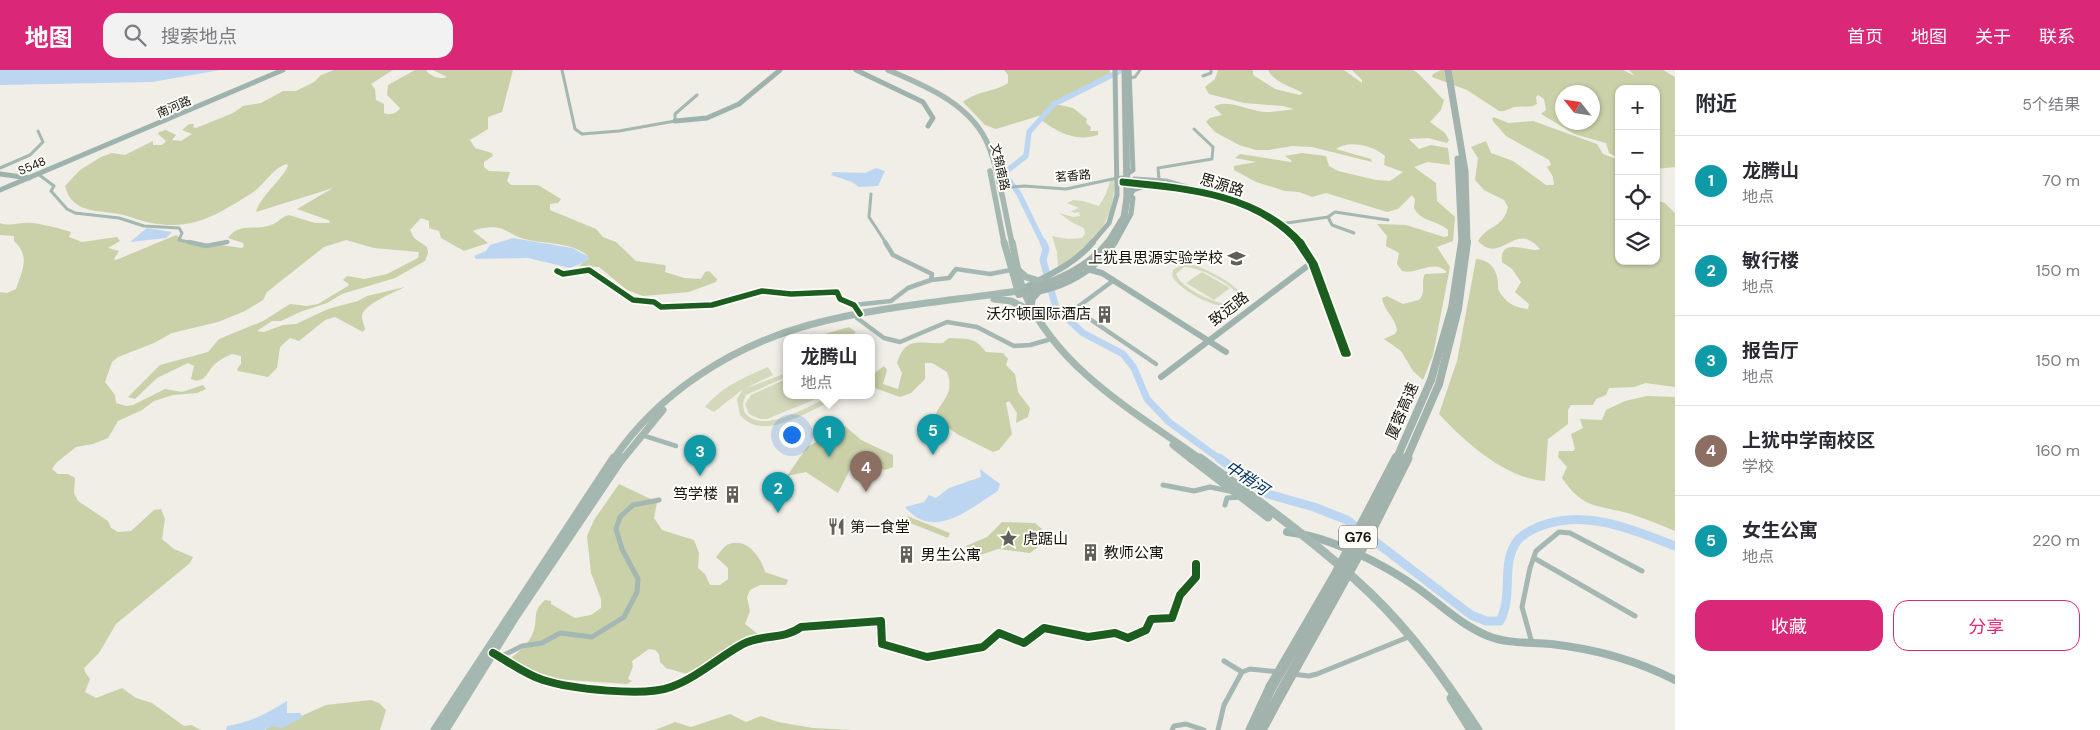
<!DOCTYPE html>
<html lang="zh">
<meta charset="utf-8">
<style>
:root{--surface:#fff;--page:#f2f2f3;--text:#2b2b33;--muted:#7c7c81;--line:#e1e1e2;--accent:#db2777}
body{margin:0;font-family:"DM Sans","Noto Sans SC",sans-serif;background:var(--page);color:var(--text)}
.controls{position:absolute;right:15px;top:15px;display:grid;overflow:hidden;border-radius:10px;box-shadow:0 1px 4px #0004}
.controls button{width:45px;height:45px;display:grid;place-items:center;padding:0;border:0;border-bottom:1px solid var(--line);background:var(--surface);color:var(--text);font:25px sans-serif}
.compass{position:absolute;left:1555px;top:15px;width:45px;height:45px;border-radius:50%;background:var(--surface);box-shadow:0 1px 4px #0004;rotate:300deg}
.you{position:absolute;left:791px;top:364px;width:18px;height:18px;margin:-12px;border:4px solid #fff;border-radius:50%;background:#1a73e8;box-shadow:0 0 0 8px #1a73e833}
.badge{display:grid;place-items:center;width:32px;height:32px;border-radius:50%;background:var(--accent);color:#fff;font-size:16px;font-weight:700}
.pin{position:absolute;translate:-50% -41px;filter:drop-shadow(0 1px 2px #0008)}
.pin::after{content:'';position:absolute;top:26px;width:18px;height:15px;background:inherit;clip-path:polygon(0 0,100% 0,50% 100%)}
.popup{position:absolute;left:783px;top:264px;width:92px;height:65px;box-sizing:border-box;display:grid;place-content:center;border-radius:10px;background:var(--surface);filter:drop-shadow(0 1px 4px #0005);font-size:16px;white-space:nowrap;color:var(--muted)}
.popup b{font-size:19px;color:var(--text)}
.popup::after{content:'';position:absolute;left:50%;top:100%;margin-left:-10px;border:10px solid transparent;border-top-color:var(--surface)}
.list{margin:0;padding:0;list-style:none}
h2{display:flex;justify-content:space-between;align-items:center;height:65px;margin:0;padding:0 20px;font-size:21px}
h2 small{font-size:16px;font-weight:400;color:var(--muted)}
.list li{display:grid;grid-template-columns:32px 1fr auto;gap:15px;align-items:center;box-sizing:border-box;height:90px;padding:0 20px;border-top:1px solid var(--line)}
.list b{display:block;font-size:19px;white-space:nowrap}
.list p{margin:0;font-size:16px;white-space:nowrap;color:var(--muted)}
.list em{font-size:16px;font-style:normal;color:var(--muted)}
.actions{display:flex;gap:10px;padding:15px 20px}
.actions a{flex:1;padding:11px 0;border:1px solid var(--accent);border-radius:15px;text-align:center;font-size:18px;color:var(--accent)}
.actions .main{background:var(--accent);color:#fff}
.icon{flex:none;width:28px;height:28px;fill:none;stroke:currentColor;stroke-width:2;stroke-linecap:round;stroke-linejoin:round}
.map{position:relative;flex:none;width:1675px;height:660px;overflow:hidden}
header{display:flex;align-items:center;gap:30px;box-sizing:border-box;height:70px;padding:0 25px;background:var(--accent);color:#fff}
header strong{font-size:24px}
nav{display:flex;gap:28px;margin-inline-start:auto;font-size:18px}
.search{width:350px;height:45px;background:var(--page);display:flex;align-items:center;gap:12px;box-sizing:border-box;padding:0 18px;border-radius:15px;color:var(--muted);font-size:19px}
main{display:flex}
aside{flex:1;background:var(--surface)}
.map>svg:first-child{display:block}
.green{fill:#d4d9bc;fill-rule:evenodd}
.forest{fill:#cad0a8;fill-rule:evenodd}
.water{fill:#bcd6f2}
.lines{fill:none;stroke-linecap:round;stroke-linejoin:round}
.river-far2{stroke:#bcd6f2;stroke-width:5.5}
.river-far1{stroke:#bcd6f2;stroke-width:7}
.river{stroke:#bcd6f2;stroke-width:9}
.street-far2{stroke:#a4b7b2;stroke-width:3}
.street-far1{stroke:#a4b7b2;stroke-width:4.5}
.street{stroke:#a4b7b2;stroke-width:5}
.secondary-far2{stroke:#9fb3ae;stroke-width:5}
.secondary-far1{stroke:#9fb3ae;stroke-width:6}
.secondary{stroke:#9fb3ae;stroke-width:8}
.primary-far2{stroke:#a4b7b0;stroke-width:5.5}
.primary-far1{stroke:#a4b7b0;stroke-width:7}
.primary{stroke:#a4b7b0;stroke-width:9}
.highway-far2{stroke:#a2b2ac;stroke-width:7}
.highway-far1{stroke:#a2b2ac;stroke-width:8}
.highway{stroke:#a2b2ac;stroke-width:11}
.highway-bridge-far1{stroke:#a2b2ac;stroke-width:8}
.highway-bridge{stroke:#a2b2ac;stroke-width:11}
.cycleway-far2-casing{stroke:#fffef8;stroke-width:8}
.cycleway-far1-casing{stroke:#fffef8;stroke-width:9}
.cycleway-casing{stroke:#fffef8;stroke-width:11}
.cycleway-far2{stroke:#1b5e20;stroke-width:5}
.cycleway-far1{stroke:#1b5e20;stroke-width:5.5}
.cycleway{stroke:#1b5e20;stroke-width:8}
.labels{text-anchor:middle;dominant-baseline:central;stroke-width:4;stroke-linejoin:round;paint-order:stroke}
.far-street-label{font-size:12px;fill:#13120e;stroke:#fffef8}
.shield{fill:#fffef8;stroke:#5a5954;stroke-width:1}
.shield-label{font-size:14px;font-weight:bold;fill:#13120e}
.street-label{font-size:15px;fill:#13120e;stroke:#fffef8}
.poi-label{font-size:15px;fill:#13120e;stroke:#fffef8;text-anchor:start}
.water-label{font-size:16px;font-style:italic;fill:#003261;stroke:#fffef8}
</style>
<header>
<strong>地图</strong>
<div class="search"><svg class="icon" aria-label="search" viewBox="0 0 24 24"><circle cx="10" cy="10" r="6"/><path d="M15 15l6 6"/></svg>搜索地点</div>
<nav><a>首页</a><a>地图</a><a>关于</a><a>联系</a></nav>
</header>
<main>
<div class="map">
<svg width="1675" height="660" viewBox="0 0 1675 660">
<rect width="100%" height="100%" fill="#f0eee7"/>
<!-- green -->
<g class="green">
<path d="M1114 110C1115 153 1093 175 1058 197L1057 182 1052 166 1068 169 1082 168 1085 164 1084 158 1073 153 1059 143 1073 147 1080 146 1079 142 1074 143 1071 141 1079 138 1067 133 1073 130 1083 131 1099 136 1106 124 1110 111Z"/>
<path d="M1190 194C1204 197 1239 215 1244 228L1242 234C1227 246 1180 222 1172 206L1173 200 1179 196ZM1184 197C1198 196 1232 214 1239 226L1238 231C1226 242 1179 217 1176 204Z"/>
<path d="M1202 202 1230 218 1214 230 1186 213Z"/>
<path d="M768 297 773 305 744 319 786 303V307L746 325 743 333 744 341C760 367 809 336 830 326H836L834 330C807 341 763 373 740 345L737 329 743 319 714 342 705 337C721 317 745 307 768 297Z"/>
<path d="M786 309V326H823L767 349H760L749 344 745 334 751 325Z"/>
</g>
<!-- forest -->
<g class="forest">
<path d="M334 0H393L371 14 375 19 376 30 384 34V43C389 46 398 43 400 38L387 25 388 15 415 0H426C430 6 440 10 447 7L433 0H513L502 42 488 47V59L470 70 475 78 492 83 493 86 484 92V97L489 101 510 102 507 111 511 115H538L561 129 558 133 550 134V140L596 159 603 167 616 172 636 191 664 195 666 196 665 202 684 208 701 209 705 202 709 201 717 209 716 212 689 222 643 226 627 220 599 197 579 196 589 188C578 172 542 174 524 169 515 167 508 160 499 158 493 156 479 158 473 161L488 173 464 181 441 168 439 161 429 158V151L421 148 410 160 414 168 427 177 428 183 425 191 395 208 342 224 327 233 300 242 281 251H272L257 261 264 262 283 255 296 254 328 239 358 231 367 226 405 217C395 222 361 235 362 247 362 250 364 255 365 259L363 262 335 247 325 250 299 271 290 268 280 277 277 298 268 307 238 301 237 299 241 294V286L232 284C225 287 219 290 214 295 207 302 204 315 191 309L194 296 188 293 157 308 135 329 128 327 160 295 208 282 219 269 263 251 290 234 307 236 318 234 348 216 349 214 343 210 347 206 364 209 387 204 418 188 419 182 374 178 346 170 324 177 267 222 263 230 245 241 218 252 172 263 154 273 118 287 112 292 105 312 115 325 116 333 126 336 133 335 165 319 182 322 203 315 206 319 197 323 173 325 154 331 142 340 118 351 108 368 93 374 76 377 56 393 52 399 58 404H68L75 408 74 423 78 431 108 451 111 458 118 462 131 461 154 440 161 439 165 449 162 469 174 479 193 487 190 493 116 554 99 583 84 598 85 602 90 609 85 622 96 628 122 618 136 628 152 633 184 656 191 655 201 660H0V222L7 223 16 219C22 201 31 186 14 171V166L0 165V153C10 157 21 152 32 153 42 154 62 159 71 162L69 167 82 172 117 167 120 171 108 178 119 181 114 189 116 190 176 165 183 170 242 178 244 176 243 173 228 168C238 153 254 160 268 156 277 154 281 147 289 145L315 153H329L330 151 328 150 297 139 333 118 256 142C260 126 286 106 288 95L286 94C272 99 264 115 252 123 218 144 194 161 152 153 138 151 127 144 112 143 90 140 71 140 65 116L80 100 101 87 112 83 125 85 153 71V75H162L166 71 158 64 159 62 166 60 176 65 172 70 181 71 192 64 182 60 189 54H194L193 57 196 58 233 43 243 36 261 33 283 21H296L314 12 321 5Z"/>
<path d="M1004 0H1110V5L1096 15 1055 34 1073 38 1087 49 1086 53 1091 57 1090 61H1098V65C1076 72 1059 63 1041 50L1054 34 1045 44 996 59 985 55 963 32C976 21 995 22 1008 13V5Z"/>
<path d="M1218 0H1253V5L1275 19 1300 25 1303 23C1292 17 1273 12 1268 0H1344L1362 13V10L1352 0H1413C1421 4 1435 22 1444 30L1441 40 1430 52 1445 63 1449 70 1447 73 1428 68 1409 69 1419 79 1431 75 1448 78 1450 95 1428 92 1414 97 1436 113 1437 131 1455 147 1453 171 1437 177 1450 197 1433 285 1423 310 1413 301 1401 281 1384 269 1395 264 1397 260C1395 247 1384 241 1382 228L1387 226 1403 234 1419 230C1427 222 1420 212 1425 204L1446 203V201C1433 189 1416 205 1402 201L1397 194 1399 183 1386 176 1387 166 1377 154 1406 155 1444 167 1448 166V160C1437 150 1421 152 1414 138L1415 129 1412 125 1398 139 1387 142 1326 123 1312 127 1299 122 1285 121 1256 112 1234 100V96L1256 92 1235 88 1240 84 1291 92 1292 91 1285 86 1302 83 1326 86 1329 96 1338 101 1376 110 1390 111 1403 102 1384 95 1385 86C1375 76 1348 69 1336 79L1371 89 1372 92 1312 77 1292 76 1269 80H1256L1239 75 1215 62 1206 52 1210 48 1222 45 1214 37C1226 27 1253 43 1268 42 1274 42 1289 40 1294 39L1283 36 1244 33 1209 24 1205 17 1215 9Z"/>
<path d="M1441 0H1623L1635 6 1629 0H1663L1675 7V97L1656 99V19H1619V88L1609 83 1606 73 1574 64 1541 44 1546 40 1544 29 1538 25 1536 27 1537 34C1529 39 1524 35 1515 37 1509 38 1506 42 1499 41L1467 20 1432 7 1433 4ZM1562 22H1592V52H1562Z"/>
<path d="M1493 47 1509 53 1533 51 1597 74 1603 84 1619 90V191H1656V130L1665 133 1675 143V317L1646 313 1634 317 1609 318 1606 325 1596 329 1593 335H1571L1568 340V354L1548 369 1545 411C1506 409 1465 372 1439 344L1457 291 1476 189C1493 190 1499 204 1498 219 1504 232 1515 238 1528 239L1529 234 1515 222 1521 212 1512 199 1502 192C1499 165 1531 184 1540 179 1515 149 1502 196 1478 171 1488 154 1503 159 1508 137L1504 130 1484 120 1475 110 1478 88 1471 77 1486 71 1491 83 1513 91 1546 115H1554L1553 107 1547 97 1551 95 1549 90 1506 66 1492 50Z"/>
<path d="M849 257 856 262 849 267 855 268H821V265Z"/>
<path d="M949 268C968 269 975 267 986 282L1003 283 1008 289 1006 295 1015 304 1018 322 1030 338 1028 347 1016 353 1017 343 1009 331 1006 333 1012 364 999 380 993 382 957 364 935 348C938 332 956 326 947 302L932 293H925V309L911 323 900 327 872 317V305L884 296 887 300 883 314 898 319 902 303 897 293C907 264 920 275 943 273Z"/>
<path d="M1647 326 1675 327V461C1661 455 1646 449 1631 444 1597 434 1585 441 1562 408L1567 397 1558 387 1559 381H1573L1575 379 1571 364 1583 358 1580 349 1602 350 1606 340 1625 331Z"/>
<path d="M845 356 861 370 893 385V397L885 400 856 388 838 423 806 402 787 406 807 377Z"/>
<path d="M619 414 657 432 654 448 662 460 694 470 699 483 698 498 705 504 710 515H720L728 509V498L716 487C719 484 723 477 727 475 746 466 761 487 765 502L788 510 786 515H760L750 520 747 527 750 541 745 554 759 565 733 576 700 600 687 604 666 598 660 592 659 584 655 580 649 579 632 591 633 596 628 609 632 611 627 614 555 609 532 600 511 588C521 580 530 573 534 560 538 546 532 542 545 530L551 531V534L575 548 591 545 601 538V529L591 503 587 466 594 450Z"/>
<path d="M907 446 950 463 948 468 905 451Z"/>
<path d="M1002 452 1035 453 1042 459V474L1030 483 998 479 971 488 966 476 987 467Z"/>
<path d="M371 630 379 633 386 640 380 660H265L276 653 288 652 326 635Z"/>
<path d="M730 644 746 652 761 646 778 652 813 658 854 660H655L675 652 691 657Z"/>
</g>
<!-- water -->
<g class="water">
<path d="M0 0H220L152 12 0 15Z"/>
<path d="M876 98 885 101 878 116 859 117 852 112 831 105 833 102 865 103Z"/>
<path d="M147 158 172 162 166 168 130 172Z"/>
<path d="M513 168 572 178 589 187 585 192 570 198 528 188 476 189 474 186 486 181 490 175Z"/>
<path d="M980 399 1000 414 998 421C970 438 934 472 905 437L924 432 929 425 936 428 949 418 981 407Z"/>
<path d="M287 631V643H300L303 647 282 658 273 656 264 660H226L227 656C250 653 267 643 287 631Z"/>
</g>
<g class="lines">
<!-- river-far2 -->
<path class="river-far2" d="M1043 173 1019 124 1004 103 1026 86 1029 62 1054 34 1122 0"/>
<!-- river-far1 -->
<path class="river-far1" d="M1043 172 1046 179 1043 190 1056 238 1083 263 1123 284 1134 298 1147 329 1169 352 1221 390"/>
<!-- river -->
<path class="river" d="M1219 388 1268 424 1314 437 1347 450 1471 545 1486 551H1500C1513 526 1502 498 1514 476 1518 467 1529 461 1538 457 1584 438 1632 459 1675 476"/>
<!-- street-far2 -->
<g class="street-far2">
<path d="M562 0 575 59 582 64 619 61 675 51V44L697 25"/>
<path d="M1203 6 1211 3V0"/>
<path d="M1130 8 1135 7 1140 0"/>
<path d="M0 98 30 85 43 72 38 61"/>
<path d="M38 104 54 116 51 121 67 139 75 143 119 148 144 156 179 158 182 163 179 170 194 173"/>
<path d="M1134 108 1166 110 1197 119"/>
<path d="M1159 109 1158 98 1212 89 1213 77 1194 59"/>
<path d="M999 118 1024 116 1066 119 1122 107"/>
<path d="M871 124 869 147 886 173"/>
<path d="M1328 147 1332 155 1354 163"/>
<path d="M1280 154 1328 147 1335 142 1388 150"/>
<path d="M220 173 228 172"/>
</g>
<!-- street-far1 -->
<g class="street-far1">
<path d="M189 172 206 176 227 172"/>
<path d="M885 172 893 185 932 204 931 210 949 208 956 199 990 204 1011 200"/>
<path d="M557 201 563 204 589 200 633 230 654 232 661 237 712 235 762 221 791 224 837 222 840 229 854 235 860 244"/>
<path d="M1114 210 1075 239 1156 294"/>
<path d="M854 235 891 231 908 218 931 210"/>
<path d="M857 248 884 268 900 272 947 252 977 257 1014 276 1030 275 1048 270"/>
<path d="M642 365 676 376"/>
</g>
<!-- street -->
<g class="street">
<path d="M1163 415 1194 421 1210 417 1234 422"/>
<path d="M1225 435 1227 428 1241 427"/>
<path d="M1534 488 1635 546"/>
<path d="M1532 573 1522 537 1530 498 1536 481 1559 462 1570 463 1642 501"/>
<path d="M493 583C509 592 526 605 543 610 571 619 645 627 671 617 698 607 719 587 743 574 761 564 784 570 801 557L881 551 882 574 927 587 983 577 999 563 1024 573 1044 558 1088 567 1115 563 1128 568 1146 560 1151 549 1172 548 1180 525 1196 507V494"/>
<path d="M500 587 522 576 542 573 560 563 592 567 624 547 637 522 638 509 622 479 616 459 620 447 633 435 659 430"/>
<path d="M1224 591 1242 602"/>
<path d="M1292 604 1309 606 1317 604 1406 568"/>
<path d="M1172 660 1174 656 1186 654 1204 660"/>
<path d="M1218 660 1224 635 1242 602 1250 599 1280 602"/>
</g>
<!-- secondary-far2 -->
<g class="secondary-far2">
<path d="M856 0 923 32 933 48 928 56"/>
<path d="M675 51 707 48 739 34 780 0"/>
<path d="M0 104 29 108"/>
<path d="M1127 104 1133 100 1129 0"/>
<path d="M1122 111C1183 117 1259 123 1302 173"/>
<path d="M1122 113C1184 119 1255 124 1298 173"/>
<path d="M0 120 283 0"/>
<path d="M1092 173 1109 153 1117 125 1115 0"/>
<path d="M1115 173 1131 144 1133 128 1127 123"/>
</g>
<!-- secondary-far1 -->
<g class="secondary-far1">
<path d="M1297 172 1311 193 1344 284H1348L1315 194 1301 172"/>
<path d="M1087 199 1102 203 1226 282"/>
<path d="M1022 219C1047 206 1075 194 1093 172"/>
<path d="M1037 222C1068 216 1097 199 1115 172"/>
<path d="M1161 307 1314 191"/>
</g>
<!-- secondary -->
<path class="secondary" d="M1287 462C1329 466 1384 494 1419 519 1441 535 1461 555 1488 566 1508 574 1530 572 1551 574 1595 579 1636 590 1675 610"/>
<!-- primary-far2 -->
<g class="primary-far2">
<path d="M888 0C926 16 973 35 989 77 1000 105 1005 143 1012 173"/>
<path d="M990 101 1004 173"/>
</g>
<!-- primary-far1 -->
<g class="primary-far1">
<path d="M1004 172 1018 221"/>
<path d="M1012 172C1016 189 1018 209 1025 224 1058 300 1138 344 1202 390"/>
<path d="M1017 199 1026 207 1043 212"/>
<path d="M994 229 1011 231 1027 239"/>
<path d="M1173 375 1192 390"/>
<path d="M613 390C658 323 732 276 809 255 875 237 950 231 1018 221"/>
<path d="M622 390 663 340"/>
</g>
<!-- primary -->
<g class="primary">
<path d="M1191 388 1268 447"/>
<path d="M1200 388C1258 431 1318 473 1370 523 1412 563 1446 611 1478 660"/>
<path d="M1451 628 1471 660"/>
<path d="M435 660 614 388"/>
<path d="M445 660 515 547 622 388"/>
</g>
<!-- highway-far2 -->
<g class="highway-far2">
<path d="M1448 0 1465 101 1467 173"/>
<path d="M1458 89 1462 173"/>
<path d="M1127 128 1133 119 1145 115"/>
<path d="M1108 173 1124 147 1127 128 1125 0"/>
</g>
<!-- highway-far1 -->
<g class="highway-far1">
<path d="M1019 224C1052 213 1087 200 1109 172"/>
<path d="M1030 239 1032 228 1040 219"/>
<path d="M1431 310 1452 238 1462 172"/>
<path d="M1439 314 1458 239 1467 172"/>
</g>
<!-- highway -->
<g class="highway">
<path d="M1251 660 1271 617"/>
<path d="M1261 660 1282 621"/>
</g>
<!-- highway-bridge-far1 -->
<g class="highway-bridge-far1">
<path d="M1396 390 1431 310"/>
<path d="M1406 390 1439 314"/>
</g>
<!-- highway-bridge -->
<g class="highway-bridge">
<path d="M1271 617 1336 505 1397 388"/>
<path d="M1282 621 1366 470 1407 388"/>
</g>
<defs>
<g id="cycleway-far2">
<path d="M1122 111C1183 117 1259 123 1302 173"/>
<path d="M1122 113C1184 119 1255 124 1298 173"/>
</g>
<g id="cycleway-far1">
<path d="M1297 172 1311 193 1344 284H1348L1315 194 1301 172"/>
<path d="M557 201 563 204 589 200 633 230 654 232 661 237 712 235 762 221 791 224 837 222 840 229 854 235 860 244"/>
</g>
<path id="cycleway" d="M493 583C509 592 526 605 543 610 571 619 645 627 671 617 698 607 719 587 743 574 761 564 784 570 801 557L881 551 882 574 927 587 983 577 999 563 1024 573 1044 558 1088 567 1115 563 1128 568 1146 560 1151 549 1172 548 1180 525 1196 507V494"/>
</defs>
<!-- cycleway-far2 casing -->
<use href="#cycleway-far2" class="cycleway-far2-casing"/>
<!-- cycleway-far1 casing -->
<use href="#cycleway-far1" class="cycleway-far1-casing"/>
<!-- cycleway casing -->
<use href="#cycleway" class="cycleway-casing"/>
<!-- cycleway-far2 -->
<use href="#cycleway-far2" class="cycleway-far2"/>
<!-- cycleway-far1 -->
<use href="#cycleway-far1" class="cycleway-far1"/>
<!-- cycleway -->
<use href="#cycleway" class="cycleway"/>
</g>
<!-- icons -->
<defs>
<symbol id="school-bare" viewBox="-9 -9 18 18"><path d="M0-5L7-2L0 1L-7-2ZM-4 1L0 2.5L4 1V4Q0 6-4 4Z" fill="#605f5a" stroke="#fffef8" stroke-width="2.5" paint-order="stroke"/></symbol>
<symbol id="building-bare" viewBox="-9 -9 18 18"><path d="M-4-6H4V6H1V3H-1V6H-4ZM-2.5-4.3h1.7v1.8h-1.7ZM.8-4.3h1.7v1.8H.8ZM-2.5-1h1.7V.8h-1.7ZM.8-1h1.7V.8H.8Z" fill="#605f5a" stroke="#fffef8" stroke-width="2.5" paint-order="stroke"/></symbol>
<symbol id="restaurant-bare" viewBox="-9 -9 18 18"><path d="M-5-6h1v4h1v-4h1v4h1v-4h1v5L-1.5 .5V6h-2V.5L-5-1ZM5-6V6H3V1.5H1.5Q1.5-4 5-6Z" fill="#605f5a" stroke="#fffef8" stroke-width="2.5" paint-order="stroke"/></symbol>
<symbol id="sight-bare" viewBox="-9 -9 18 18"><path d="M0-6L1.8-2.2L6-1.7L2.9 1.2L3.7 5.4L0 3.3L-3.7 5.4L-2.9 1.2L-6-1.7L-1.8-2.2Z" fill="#605f5a" stroke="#fffef8" stroke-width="2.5" paint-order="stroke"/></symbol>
</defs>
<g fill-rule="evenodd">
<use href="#school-bare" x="1224" y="176" width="25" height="25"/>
<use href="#building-bare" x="1092" y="232" width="25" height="25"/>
<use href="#building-bare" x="720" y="412" width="25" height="25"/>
<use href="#restaurant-bare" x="824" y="444" width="25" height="25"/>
<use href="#sight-bare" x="996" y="456" width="25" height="25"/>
<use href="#building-bare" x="1078" y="470" width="25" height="25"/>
<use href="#building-bare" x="894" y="472" width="25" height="25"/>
</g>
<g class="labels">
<!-- far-street labels -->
<g class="far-street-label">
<text transform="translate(174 37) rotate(-23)">南河路</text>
<text transform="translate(32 96) rotate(-23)">S548</text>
<text transform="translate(1000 97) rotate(77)">文锦南路</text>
<text transform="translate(1073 106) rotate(-5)">茗香路</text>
</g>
<!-- shield labels -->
<rect class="shield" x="1339" y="455.5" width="38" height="23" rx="4"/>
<g class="shield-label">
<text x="1358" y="467">G76</text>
</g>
<!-- street labels -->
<g class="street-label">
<text transform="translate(1222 115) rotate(17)">思源路</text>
<text transform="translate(1229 239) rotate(-38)">致远路</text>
<text transform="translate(1402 341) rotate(-67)">厦蓉高速</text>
</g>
<!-- poi labels -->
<g class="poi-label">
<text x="1223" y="188" text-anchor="end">上犹县思源实验学校</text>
<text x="1091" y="244" text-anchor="end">沃尔顿国际酒店</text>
<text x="718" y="424" text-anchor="end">笃学楼</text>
<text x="850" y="457">第一食堂</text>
<text x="1023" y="469">虎踞山</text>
<text x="1104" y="483">教师公寓</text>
<text x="921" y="485">男生公寓</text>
</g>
<!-- water labels -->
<g class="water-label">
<text transform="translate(1247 408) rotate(34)">中稍河</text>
</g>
</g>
</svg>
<div class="controls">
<button>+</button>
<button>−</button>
<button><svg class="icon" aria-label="locate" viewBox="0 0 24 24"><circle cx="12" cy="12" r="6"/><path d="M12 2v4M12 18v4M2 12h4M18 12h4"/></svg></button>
<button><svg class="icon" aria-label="layers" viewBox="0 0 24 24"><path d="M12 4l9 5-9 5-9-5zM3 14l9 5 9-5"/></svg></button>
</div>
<svg class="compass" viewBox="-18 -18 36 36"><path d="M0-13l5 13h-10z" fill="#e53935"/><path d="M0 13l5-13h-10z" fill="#7c7c81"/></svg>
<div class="you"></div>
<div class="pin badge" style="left:829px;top:387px;background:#0f9aa8">1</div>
<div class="popup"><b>龙腾山</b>地点</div>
<div class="pin badge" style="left:778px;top:443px;background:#0f9aa8">2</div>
<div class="pin badge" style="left:700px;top:406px;background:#0f9aa8">3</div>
<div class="pin badge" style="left:866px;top:422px;background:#8d6e63">4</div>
<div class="pin badge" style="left:933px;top:385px;background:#0f9aa8">5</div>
</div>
<aside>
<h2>附近<small>5个结果</small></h2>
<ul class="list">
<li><span class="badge" style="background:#0f9aa8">1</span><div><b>龙腾山</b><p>地点</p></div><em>70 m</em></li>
<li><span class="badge" style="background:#0f9aa8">2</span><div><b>敏行楼</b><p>地点</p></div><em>150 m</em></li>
<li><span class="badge" style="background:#0f9aa8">3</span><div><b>报告厅</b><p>地点</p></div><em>150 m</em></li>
<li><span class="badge" style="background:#8d6e63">4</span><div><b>上犹中学南校区</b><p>学校</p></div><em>160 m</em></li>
<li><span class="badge" style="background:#0f9aa8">5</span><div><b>女生公寓</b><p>地点</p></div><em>220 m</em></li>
</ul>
<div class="actions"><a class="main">收藏</a><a>分享</a></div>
</aside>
</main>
